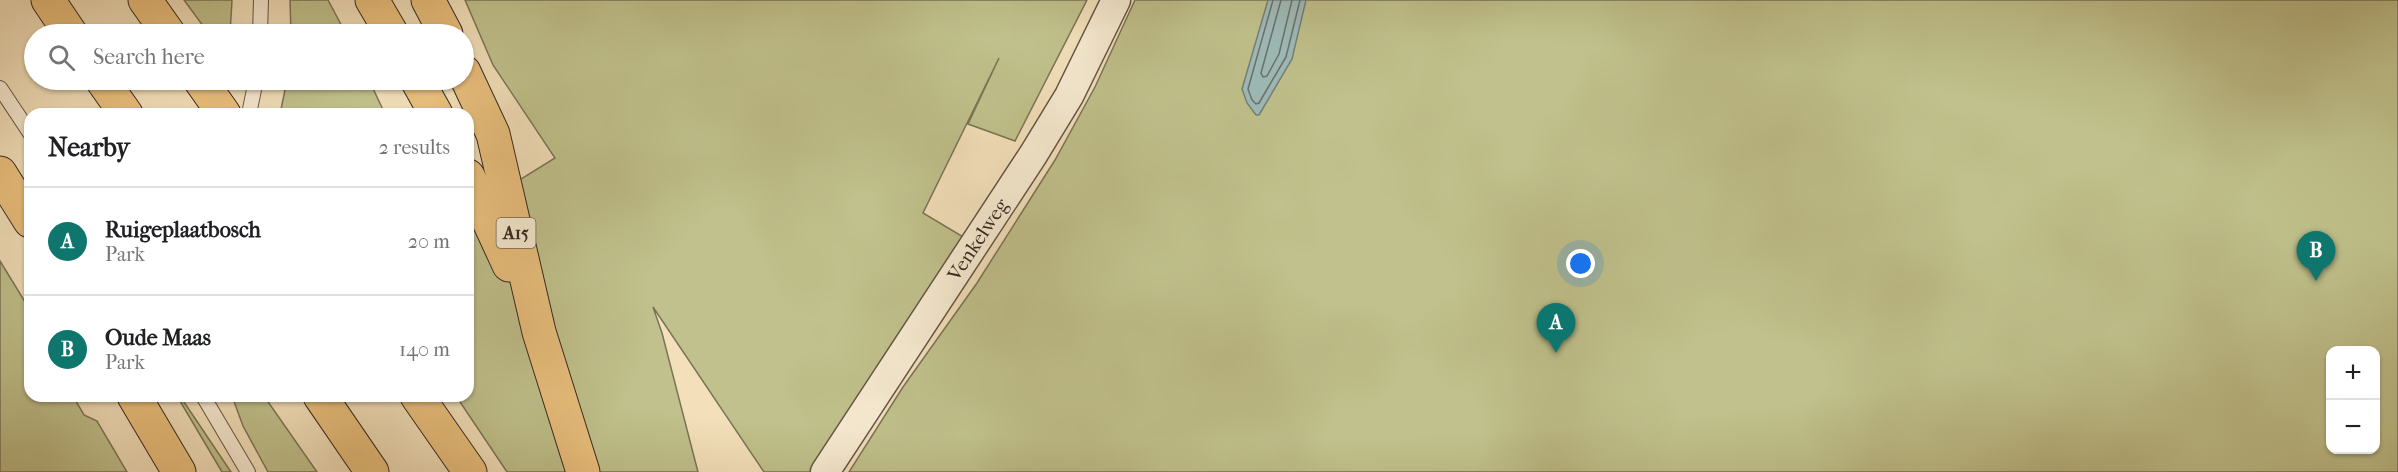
<!DOCTYPE html>
<meta charset="utf-8">
<style>
:root{--surface:#fff;--page:#f6f6f6;--text:#202124;--muted:#757577;--line:#e0e0e0;--accent:#0f766e}
body{margin:0;font-family:"IM FELL French Canon",serif;background:var(--page);color:var(--text)}
.controls{position:absolute;right:18px;bottom:18px;display:grid;overflow:hidden;border-radius:12px;box-shadow:0 2px 4px #0004}
.controls button{width:54px;height:54px;display:grid;place-items:center;padding:0;border:0;border-bottom:2px solid var(--line);background:var(--surface);color:var(--text);font:30px sans-serif}
.you{position:absolute;left:1581px;top:264px;width:21px;height:21px;margin:-15px;border:4px solid #fff;border-radius:50%;background:#1a73e8;box-shadow:0 0 0 9px #1a73e833}
.badge{display:grid;place-items:center;width:39px;height:39px;border-radius:50%;background:var(--accent);color:#fff;font-size:20px;font-weight:700}
.pin{position:absolute;translate:-50% -50px;filter:drop-shadow(0 2px 3px #0008)}
.pin::after{content:'';position:absolute;top:32px;width:21px;height:18px;background:inherit;clip-path:polygon(0 0,100% 0,50% 100%)}
.list{margin:0;padding:0;list-style:none}
h2{display:flex;justify-content:space-between;align-items:center;height:78px;margin:0;padding:0 24px;font-size:26px}
h2 small{font-size:20px;font-weight:400;color:var(--muted)}
.list li{display:grid;grid-template-columns:39px 1fr auto;gap:18px;align-items:center;box-sizing:border-box;height:108px;padding:0 24px;border-top:2px solid var(--line)}
.list b{display:block;font-size:22px;white-space:nowrap}
.list p{margin:0;font-size:20px;white-space:nowrap;color:var(--muted)}
.list em{font-size:20px;font-style:normal;color:var(--muted)}
.icon{flex:none;width:33px;height:33px;fill:none;stroke:currentColor;stroke-width:2;stroke-linecap:round;stroke-linejoin:round}
.map{position:relative;flex:none;width:2398px;height:472px;overflow:hidden}
.search{position:absolute;background:var(--surface);box-shadow:0 2px 4px #0004;left:24px;top:24px;width:450px;height:66px;display:flex;align-items:center;gap:15px;box-sizing:border-box;padding:0 21px;border-radius:33px;color:var(--muted);font-size:22px}
.panel{position:absolute;background:var(--surface);box-shadow:0 2px 4px #0004;left:24px;top:108px;width:450px;height:294px;border-radius:18px}
.map>svg:first-child{display:block}
.green{fill:#c0c18c;stroke:#7a7456;stroke-width:1.5;fill-rule:evenodd}
.water{fill:#9ebbb9;stroke:#74807c;stroke-width:1.5}
.lines{fill:none;stroke-linecap:round;stroke-linejoin:round}
.shore{stroke:#6a716d;stroke-width:1.5}
.lane-casing{stroke:#645547;stroke-width:16}
.street-casing{stroke:#645547;stroke-width:31}
.highway-casing{stroke:#352721;stroke-width:35}
.lane{stroke:#f7ebd2;stroke-width:14}
.street{stroke:#f7ebd2;stroke-width:28}
.highway{stroke:#eac07d;stroke-width:33}
.labels{text-anchor:middle;dominant-baseline:central;stroke-width:4.5;stroke-linejoin:round;paint-order:stroke}
.shield{fill:#f7ebd2;stroke:#6f6256;stroke-width:1.5}
.shield-label{font-size:18px;font-weight:bold;fill:#352721}
.street-label{font-size:20px;fill:#352721;stroke:#f7ebd2}
</style>
<div class="map">
<svg width="2398" height="472" viewBox="0 0 2398 472">
<rect width="100%" height="100%" fill="#f3e0ba"/>
<filter id="stains"><feTurbulence type="fractalNoise" baseFrequency=".00333" numOctaves="4"/><feColorMatrix values="0 0 0 0 .2 0 0 0 0 .09 0 0 0 0 .02 0 0 0 .5 -.17"/></filter>
<radialGradient id="worn" r=".72"><stop offset=".6" stop-color="#630" stop-opacity="0"/><stop offset="1" stop-color="#630" stop-opacity=".3"/></radialGradient>
<!-- green -->
<g class="green">
<path d="M184 0H232L230 34H209Z"/>
<path d="M290 0H328L346 34H291Z"/>
<path d="M465 0H1087L1015 141 968 124 999 58 923 213 965 238 823 472H764L653 307 662 333 698 472H507L456 396H468V212L555 158 493 65Z"/>
<path d="M1135 0H2398V472H849L903 387 977 283 1055 160 1095 87ZM2330 350H2376V450H2330Z"/>
<path d="M287 80H369L385 114H280Z"/>
<path d="M0 261 30 310V396H73L84 415 97 421 127 472H0Z"/>
<path d="M177 396H180L231 472H222Z"/>
<path d="M232 396H264L317 472H268L243 426Z"/>
</g>
<!-- water -->
<path class="water" d="M1268 0H1306L1292 59 1259 115H1256L1247 103 1242 89Z"/>
<g class="lines">
<!-- shore -->
<g class="shore">
<path d="M1273 0 1248 89 1252 100 1256 104 1259 103 1286 57 1300 0"/>
<path d="M1281 0 1261 73 1263 77 1267 76 1279 54 1292 0"/>
</g>
<defs>
<g id="lane">
<path d="M260 34 261 0"/>
<path d="M0 88 30 133"/>
<path d="M249 114 256 80"/>
<path d="M203 396 248 472"/>
</g>
<g id="street">
<path id="s1" d="M825 472 1033 155 1069 96 1116 0"/>
</g>
<g id="highway">
<path d="M48 0 71 34"/>
<path d="M145 0 169 34"/>
<path d="M372 0 392 34"/>
<path d="M428 0 446 34"/>
<path d="M464 72 493 134 539 332 583 472"/>
<path d="M102 80 126 114"/>
<path d="M200 80 224 114"/>
<path d="M417 80 436 114"/>
<path d="M0 173 30 221"/>
<path d="M468 176 509 265"/>
<path d="M134 396 179 472"/>
<path d="M320 396 372 472"/>
<path d="M417 396 470 472"/>
</g>
</defs>
<!-- lane casing -->
<use href="#lane" class="lane-casing"/>
<!-- street casing -->
<use href="#street" class="street-casing"/>
<!-- highway casing -->
<use href="#highway" class="highway-casing"/>
<!-- lane -->
<use href="#lane" class="lane"/>
<!-- street -->
<use href="#street" class="street"/>
<!-- highway -->
<use href="#highway" class="highway"/>
</g>
<g class="labels">
<!-- shield labels -->
<rect class="shield" x="496.5" y="218" width="39" height="30" rx="4.5"/>
<g class="shield-label">
<text x="516" y="233">A15</text>
</g>
<!-- street labels -->
<g class="street-label">
<text stroke="none"><textPath href="#s1" startOffset="278">Venkelweg</textPath></text>
</g>
</g>
<rect width="100%" height="100%" filter="url(#stains)"/>
<rect width="100%" height="100%" fill="url(#worn)"/>
</svg>
<div class="controls">
<button>+</button>
<button>−</button>
</div>
<div class="you"></div>
<div class="pin badge" style="left:1556px;top:353px">A</div>
<div class="pin badge" style="left:2316px;top:281px">B</div>
<div class="search"><svg class="icon" aria-label="search" viewBox="0 0 24 24"><circle cx="10" cy="10" r="6"/><path d="M15 15l6 6"/></svg>Search here</div>
<section class="panel">
<h2>Nearby<small>2 results</small></h2>
<ul class="list">
<li><span class="badge">A</span><div><b>Ruigeplaatbosch</b><p>Park</p></div><em>20 m</em></li>
<li><span class="badge">B</span><div><b>Oude Maas</b><p>Park</p></div><em>140 m</em></li>
</ul>
</section>
</div>
